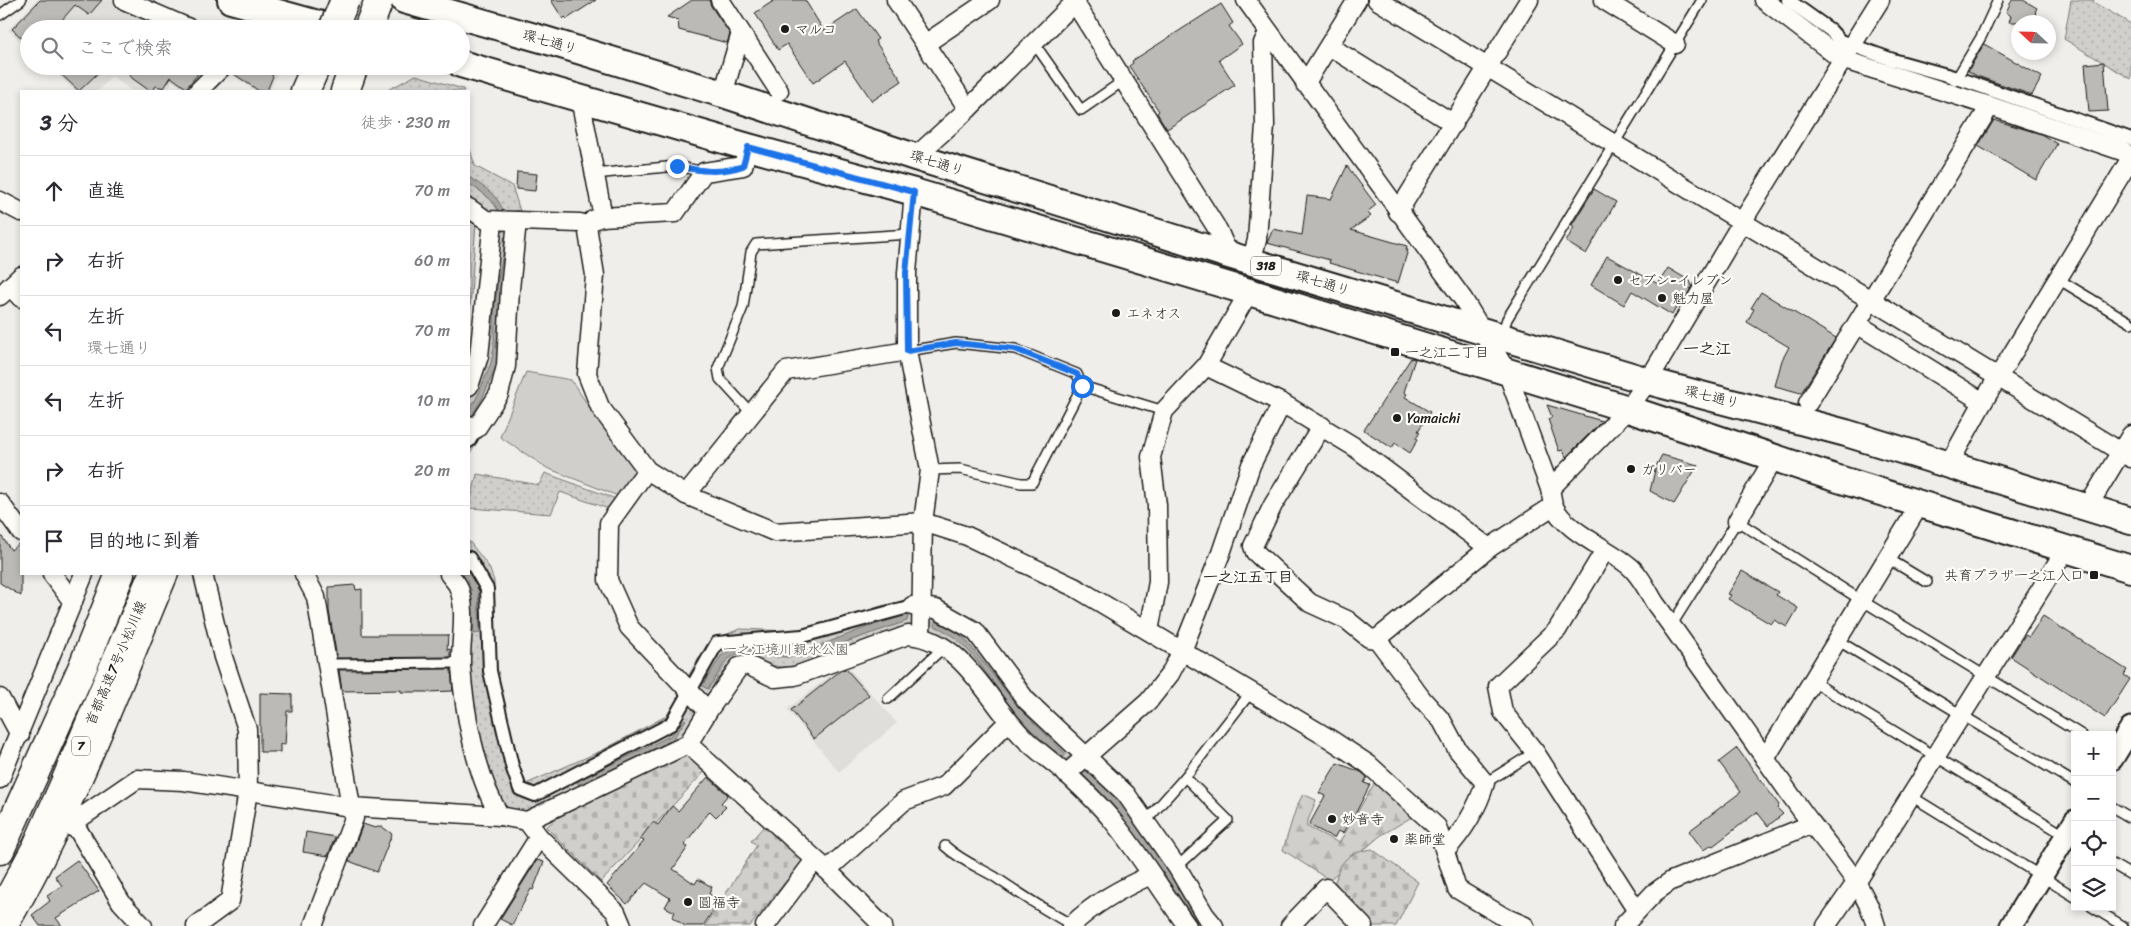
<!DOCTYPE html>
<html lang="ja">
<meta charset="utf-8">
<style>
:root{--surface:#fff;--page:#f7f7f7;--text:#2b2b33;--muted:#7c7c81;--line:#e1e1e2}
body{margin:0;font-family:Sriracha,"Klee One",sans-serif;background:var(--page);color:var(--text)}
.controls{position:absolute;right:15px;bottom:15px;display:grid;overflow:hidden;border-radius:0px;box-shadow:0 2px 8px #0003}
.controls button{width:45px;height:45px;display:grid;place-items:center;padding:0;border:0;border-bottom:1px solid var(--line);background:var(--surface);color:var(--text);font:25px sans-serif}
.compass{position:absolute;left:2011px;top:15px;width:45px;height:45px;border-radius:50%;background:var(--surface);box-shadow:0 2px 8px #0003;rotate:292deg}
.stop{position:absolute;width:15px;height:15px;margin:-11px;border:4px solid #1a73e8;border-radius:50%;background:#fff}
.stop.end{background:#1a73e8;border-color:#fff;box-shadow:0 1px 5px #0008}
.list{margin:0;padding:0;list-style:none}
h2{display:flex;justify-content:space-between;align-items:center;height:65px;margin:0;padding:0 20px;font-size:21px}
h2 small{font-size:16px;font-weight:400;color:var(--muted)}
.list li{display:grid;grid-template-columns:32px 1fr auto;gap:15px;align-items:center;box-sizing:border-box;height:70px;padding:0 20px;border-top:1px solid var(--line)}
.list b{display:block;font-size:19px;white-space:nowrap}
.list p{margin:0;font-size:16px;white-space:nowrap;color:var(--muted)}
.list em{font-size:16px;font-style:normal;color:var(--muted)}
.icon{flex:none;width:28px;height:28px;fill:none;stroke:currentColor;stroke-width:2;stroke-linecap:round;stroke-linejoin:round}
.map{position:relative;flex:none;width:2131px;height:926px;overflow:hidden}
.search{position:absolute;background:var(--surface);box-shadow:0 2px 8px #0003;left:20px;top:20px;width:450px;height:55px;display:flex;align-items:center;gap:12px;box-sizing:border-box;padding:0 18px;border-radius:28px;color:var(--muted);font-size:19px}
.panel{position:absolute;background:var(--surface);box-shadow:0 2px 8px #0003;left:20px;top:90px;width:450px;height:485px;border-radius:0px}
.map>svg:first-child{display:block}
.built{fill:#e0deda}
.forest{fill:url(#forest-firs);stroke:#767674}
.cemetery{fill:url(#cemetery-stones);stroke:#767674}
.park{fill:url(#park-dots);stroke:#767674}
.garden{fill:#d0cfcc;stroke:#767674}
.water{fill:#a8a7a3;stroke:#706f6d}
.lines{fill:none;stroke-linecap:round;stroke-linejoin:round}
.river{stroke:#a8a7a3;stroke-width:31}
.building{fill:#bbbab6;stroke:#1c1c1c}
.service-casing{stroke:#1c1c1c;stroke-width:12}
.pedestrian-casing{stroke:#1c1c1c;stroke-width:16}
.minor-casing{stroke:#1c1c1c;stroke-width:21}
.tertiary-casing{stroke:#1c1c1c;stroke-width:25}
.primary-casing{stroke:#1c1c1c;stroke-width:30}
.motorway-casing{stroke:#1c1c1c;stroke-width:31}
.service{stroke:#fdfcf7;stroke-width:9}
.pedestrian{stroke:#fdfcf7;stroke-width:12}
.minor{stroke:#fdfcf7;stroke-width:18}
.tertiary{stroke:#fdfcf7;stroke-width:21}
.primary{stroke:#fdfcf7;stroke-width:26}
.motorway{stroke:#fdfcf7;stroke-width:28}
.motorway-bridge-casing{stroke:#1c1c1c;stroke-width:31;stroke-linecap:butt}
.motorway-bridge{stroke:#fdfcf7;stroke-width:28}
.route{stroke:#1a73e8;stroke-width:6}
.poi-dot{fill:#1c1c1c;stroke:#fdfcf7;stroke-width:2}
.labels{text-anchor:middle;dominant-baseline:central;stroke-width:4.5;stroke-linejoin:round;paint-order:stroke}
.shield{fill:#fdfcf7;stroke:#605f5e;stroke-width:1}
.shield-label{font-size:12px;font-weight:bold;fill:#1c1c1c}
.poi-label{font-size:14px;fill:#1c1c1c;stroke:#fdfcf7;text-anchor:start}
.street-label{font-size:14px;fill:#1c1c1c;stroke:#fdfcf7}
.park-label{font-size:14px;fill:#5b5b5a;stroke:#fdfcf7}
.neighbourhood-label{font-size:15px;font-weight:bold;fill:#1c1c1c;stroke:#fdfcf7}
.quarter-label{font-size:16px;font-weight:bold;fill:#1c1c1c;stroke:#fdfcf7}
</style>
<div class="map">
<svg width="2131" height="926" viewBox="0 0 2131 926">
<defs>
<pattern id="forest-firs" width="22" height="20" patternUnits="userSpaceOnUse" patternTransform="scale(1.25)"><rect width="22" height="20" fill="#d0cfcc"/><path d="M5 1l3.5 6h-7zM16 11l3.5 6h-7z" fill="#b2b1af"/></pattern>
<pattern id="cemetery-stones" width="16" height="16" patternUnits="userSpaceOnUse" patternTransform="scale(1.25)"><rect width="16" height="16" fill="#d0cfcc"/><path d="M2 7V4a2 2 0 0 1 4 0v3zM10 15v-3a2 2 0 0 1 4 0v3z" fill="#b2b1af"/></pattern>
<pattern id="park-dots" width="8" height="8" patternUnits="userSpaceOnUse" patternTransform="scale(1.25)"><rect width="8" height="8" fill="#d0cfcc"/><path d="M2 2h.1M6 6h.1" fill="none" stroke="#b2b1af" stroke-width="1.8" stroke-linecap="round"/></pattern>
</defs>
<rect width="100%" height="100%" fill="#f0eeea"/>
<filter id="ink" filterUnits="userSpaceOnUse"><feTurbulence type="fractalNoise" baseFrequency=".02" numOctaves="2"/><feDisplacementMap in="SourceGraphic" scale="10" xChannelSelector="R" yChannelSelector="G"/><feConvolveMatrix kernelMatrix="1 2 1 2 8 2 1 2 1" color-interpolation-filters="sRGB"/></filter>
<g filter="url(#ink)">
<!-- built -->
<g class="built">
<path d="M37 0H112L170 29H29V49L8 30Z"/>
<path d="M48 66H212L189 91 173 82 166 91H132L112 76 98 91H75Z"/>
<path d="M230 66H271L277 75 270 91H255L227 71Z"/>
<path d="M845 664 897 723 839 772 787 709Z"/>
</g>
<!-- forest -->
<path class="forest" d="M1377 779 1415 815 1380 836 1329 880 1283 850 1296 808 1303 794 1316 800 1306 826 1339 843Z"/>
<!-- cemetery -->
<g class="cemetery">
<path d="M680 755 692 757 706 770 601 882 546 827 559 817Z"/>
<path d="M765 825 803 860 750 926H705L757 845 751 841Z"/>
<path d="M1372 849 1418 882 1396 926H1373L1357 911 1335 882C1341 858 1349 853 1372 849Z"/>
</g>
<!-- park -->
<g class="park">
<path d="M2071 0H2094L2093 2 2131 24V79L2064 39Z"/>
<path d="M416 75 463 89 464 91H386Z"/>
<path d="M469 146 475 166 512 186 521 214H488L469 200Z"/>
<path d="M501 228H522L512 368 473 449 469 454V399L476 389 499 231Z"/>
<path d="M545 473 619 500 612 510 560 492 551 514 469 508 477 474 539 485Z"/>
<path d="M469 541 489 567 494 581V661L511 739 526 784 603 750 668 715 683 696 698 712 681 740 526 813C515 811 506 809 499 800 492 790 490 776 486 764 468 702 464 638 457 574H469Z"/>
<path d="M914 598 913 622 911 626C893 627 878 638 861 644 839 653 810 664 787 667 770 669 751 652 734 659 720 665 716 685 706 696L683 685 709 641 740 629 812 632 878 607Z"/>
<path d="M926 599 977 630 1025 694 1085 747 1064 763 1046 753 954 646 927 628Z"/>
<path d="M1093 756 1220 926H1191L1075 770Z"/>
</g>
<!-- garden -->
<g class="garden">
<path d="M469 222H476L469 323Z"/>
<path d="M526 372 571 380 592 411 640 469 618 496 547 468 500 437Z"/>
</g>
<!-- water -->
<g class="water">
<path d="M469 177C484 187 500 196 504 214H499C495 199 481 192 469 184Z"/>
<path d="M504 237H509L499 315 500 348 497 364 483 397 469 421V411L478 395 491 363 494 348V314L498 280 504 248Z"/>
<path d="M469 572 478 588 480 633 474 634 471 589 462 574H469Z"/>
<path d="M905 615 908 616 907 621 806 656 785 657 736 654 726 661 708 689 702 686 721 656 734 647 797 651 821 645 862 629Z"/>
<path d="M935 621 954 630 965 639 1019 708 1066 754 1063 758C1046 745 1027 727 1013 710 990 682 971 641 935 626Z"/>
<path d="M685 719 686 720 672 740 579 786 577 781 670 736Z"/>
</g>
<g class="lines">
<!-- river -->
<path class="river" d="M1082 770 1099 782 1200 926"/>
</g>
<!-- building -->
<g class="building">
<path d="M40 0H102L89 15 75 5 54 29H29V45L12 29Z"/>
<path d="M551 0H596L567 19 565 17 563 19Z"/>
<path d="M692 0H709L711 6 730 34 727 43 679 30 678 20 667 17Z"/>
<path d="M775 0H805L824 31 857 9 878 39 875 41 902 81 872 101 845 61 813 83 787 44 778 50 755 13Z"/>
<path d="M2012 0H2023L2037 8 2035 12 2037 14 2033 22H2009L2011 16 2006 12Z"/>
<path d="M1221 4 1233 23 1229 26 1242 44 1219 60 1235 85 1167 129 1157 113 1159 111 1129 66 1133 63 1132 61Z"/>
<path d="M1984 44 2042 77 2032 95 1977 76 1968 71Z"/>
<path d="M2104 62 2108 111 2089 112 2085 64Z"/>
<path d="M52 66H90L98 73 79 91Z"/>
<path d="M137 66H187L198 74 186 88 171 77 164 88 156 86 153 91H150L129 76Z"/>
<path d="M233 66H262L273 76 267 91H259L231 72Z"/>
<path d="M1994 120 2041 134 2057 144 2036 180 1978 146Z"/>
<path d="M1347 166 1376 205 1367 212 1371 216 1351 230 1407 246 1406 250H1408L1398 283 1329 263 1330 260 1267 243 1273 229 1302 235 1307 196 1331 199Z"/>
<path d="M517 172 537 174 535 191 516 189Z"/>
<path d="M1594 189 1616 202 1586 254 1566 242 1574 227 1572 225Z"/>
<path d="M1607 256 1658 284 1668 268 1690 281 1692 286 1686 297 1683 295 1672 315 1632 291 1624 305 1591 285Z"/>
<path d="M1761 292 1836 338 1801 393 1775 386 1782 360 1789 347 1747 322 1754 309 1751 308Z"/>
<path d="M1411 358 1415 359 1404 392 1407 394 1405 397 1430 412 1418 431 1420 432 1416 438 1418 439 1410 453 1395 443 1392 448 1364 430Z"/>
<path d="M1547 405 1602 421 1566 457 1563 450 1559 451 1548 419 1552 417Z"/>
<path d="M1662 455 1698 465 1674 504 1650 491 1656 466Z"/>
<path d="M0 534 11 550 21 542V596L0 583Z"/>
<path d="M1742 571 1778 592 1776 595 1798 608 1787 627 1774 620 1771 624 1728 599 1731 595 1728 594Z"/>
<path d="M355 585 356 590 362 589V635H448L447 650 450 649V657L337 658 329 611V587Z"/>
<path d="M2043 616 2127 670 2124 675 2130 679 2105 718 2011 657 2025 635 2029 637Z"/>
<path d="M451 669 453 691 427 692H401V690L342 691 339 670Z"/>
<path d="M846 669 869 695 814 739 791 710 840 671Z"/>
<path d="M260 693 292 694V711H287L285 745 280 744V752H260Z"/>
<path d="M1737 748 1779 805 1777 808 1783 814 1768 826 1757 812 1713 846 1712 845 1703 850 1689 831 1741 792 1719 762Z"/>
<path d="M1337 763 1361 772 1367 777 1364 783 1370 785 1352 820 1350 819 1343 833 1338 831 1334 838 1309 825 1325 796 1319 793Z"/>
<path d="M708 777 728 795 721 803 726 807 716 817 710 811 684 845 688 847 673 869 695 884 698 879 712 887 709 894 720 900 703 926H685L672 917 675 912 665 907 670 898 646 883 627 904 607 885 644 841 640 839 653 822 658 825 672 806 678 811Z"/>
<path d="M363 824 375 828 381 826 392 834 377 872 349 861Z"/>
<path d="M306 832 335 837 328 856 303 852Z"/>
<path d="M77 860 99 891 56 918 62 926H40L32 915 50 901 47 896 62 886 55 876Z"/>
<path d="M537 860 544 862 533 890 531 889 512 925 500 919Z"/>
</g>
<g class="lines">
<defs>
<g id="service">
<path d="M0 15 21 0"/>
<path d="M1034 43 1081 110 1123 81"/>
<path d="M1955 81 1981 37 1998 0"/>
<path d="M594 174 677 166 704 172"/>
<path d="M2058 279 2131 323"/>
<path d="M1502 334 1507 319 1702 0"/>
<path d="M907 351 956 343 1015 349 1077 374 1082 386"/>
<path d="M752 414 720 379 718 368 743 307 751 252 756 244 910 234"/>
<path d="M930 470 960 469 1021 483H1032L1082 386 1164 411"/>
<path d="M1887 558 1927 582"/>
<path d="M1671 626 1737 521 1861 600 2082 735"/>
<path d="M1837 640 2075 783"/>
<path d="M327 664 461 663"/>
<path d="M1812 681 2066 836"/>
<path d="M888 699 944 647"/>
<path d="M1485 783 1535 752"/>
<path d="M1911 796 2075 897"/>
<path d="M2112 807 2131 818"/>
<path d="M1145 822 1185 777"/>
<path d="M945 846C960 860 978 867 995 877 1020 894 1045 910 1072 925"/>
<path d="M2112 864 2131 875"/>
<path d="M1177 867 1228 820 1185 777 1251 692"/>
<path d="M2092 907 2123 926"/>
</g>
<g id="pedestrian">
<path d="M1788 0 1830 30 1840 41 1893 60 1957 78 2131 139"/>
<path d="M469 441 476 429"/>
<path d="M469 558 487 589 490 671 512 766 520 789 535 795 671 724 717 643 802 636 912 606"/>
</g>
<g id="minor">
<path d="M124 0 191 29"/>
<path d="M720 0 779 91"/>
<path d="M896 0 968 109"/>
<path d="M1073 0 1218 230 1229 255"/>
<path d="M1246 0 1463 299 1507 372 1550 489C1551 494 1552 500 1553 504 1562 530 1609 549 1628 565 1640 574 1647 590 1655 603 1705 672 1753 742 1802 811 1828 847 1865 883 1876 926"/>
<path d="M1377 0 2131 458"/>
<path d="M1604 0 1675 44"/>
<path d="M1764 0 1841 59 1990 106 2122 151 2131 156"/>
<path d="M925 44 990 0"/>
<path d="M1329 46 1454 124"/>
<path d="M1305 84 1357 0"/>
<path d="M198 91 223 66"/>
<path d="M723 94 741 33"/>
<path d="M580 98 603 217"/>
<path d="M915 157 968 109 1077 0"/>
<path d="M914 192 907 273V351L930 470 923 522 921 636"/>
<path d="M0 201 21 212"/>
<path d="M469 208 486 220 580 223 587 226"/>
<path d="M1398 212 1529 0"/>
<path d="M587 226 595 275 587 374 600 407 647 470 686 495 775 532 923 522 967 536 1076 588 1330 739 1368 764 1437 827 1457 889 1504 917 1525 926"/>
<path d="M587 226 593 220 601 217 675 213 704 172 743 166 748 147"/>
<path d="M1251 262 1257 240 1265 125 1263 43 1268 33"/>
<path d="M10 286 21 298"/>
<path d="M0 296 21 276"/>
<path d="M1857 324 1983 402"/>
<path d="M1206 366 1282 403 1353 446 1489 548 1553 506"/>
<path d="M469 386 479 356 493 221"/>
<path d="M1808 403 1990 106"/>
<path d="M469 425 476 429 499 394 506 366 510 289 517 221"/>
<path d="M1322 426 1273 505 1253 546 1255 552 1310 603 1347 620 1369 638 1377 639 1422 699 1442 721 1457 749 1485 783C1478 808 1462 833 1445 851"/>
<path d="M1949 464 1983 402 2131 158"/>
<path d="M647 470 609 523 608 580 629 627 708 711"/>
<path d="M1550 489 1628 409 1648 381 1742 222 1880 0"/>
<path d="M686 495 786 371 907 351"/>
<path d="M0 503 21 532"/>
<path d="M2087 508 2131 435"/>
<path d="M1737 521 1774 458"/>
<path d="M1605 550 1557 630 1498 686 1503 712 1535 752 1637 911"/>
<path d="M52 574 73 602"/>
<path d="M304 574 316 597 351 807 500 816 527 821 688 744 708 711 739 667 747 665 775 678 795 676 908 635C962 639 987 699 1021 735 1035 750 1052 761 1067 774 1082 788 1099 804 1112 820 1139 853 1162 891 1187 926"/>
<path d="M449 574C452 578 456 582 458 586 468 610 460 641 461 666 464 712 476 776 500 816"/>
<path d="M912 606 936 609 975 631 1026 700 1126 794 1177 867 1205 915 1214 926"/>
<path d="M1149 631 1158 582 1157 505 1151 457 1164 411 1206 366 1249 292"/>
<path d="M1377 639 1489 548"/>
<path d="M0 698 20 735"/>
<path d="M688 744 827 870 883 926"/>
<path d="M1765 759 1920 504"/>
<path d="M1066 774 1148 702 1170 674 1182 651 1221 553 1251 465 1282 403"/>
<path d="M0 779 84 574"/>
<path d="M69 811 83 816 137 779 184 781 351 807 354 818 313 926"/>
<path d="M527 821 539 837 616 912 622 926"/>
<path d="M64 823 78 830 121 902 143 926"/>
<path d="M827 870 904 801 944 786 1008 722"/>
<path d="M9 926C74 814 119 693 169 574"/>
<path d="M196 926 230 901 248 791 247 729 223 657 203 574"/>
<path d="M483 926 539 837"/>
<path d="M765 926 815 860"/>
<path d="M1071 926C1094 903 1122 888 1151 875"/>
<path d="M1290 926 1326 888 1363 926"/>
<path d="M1623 926 1654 893 1671 881 1812 824"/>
<path d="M1826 926 1856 883 2066 549"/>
</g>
<g id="tertiary">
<path d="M2112 759 2131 728"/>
<path d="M2011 926 2075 821"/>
</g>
<g id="primary">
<path d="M231 0 336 29"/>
<path d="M404 0 545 40 723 94 915 157 1229 255 1648 381 1846 433 2131 521"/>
<path d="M461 64 748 147 914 192 1249 292 1628 409 1832 477 2131 569"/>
</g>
<g id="motorway">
<path d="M368 29 379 0"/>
<path d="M305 91 316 66"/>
<path d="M345 91 354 66"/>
<path d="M0 850 83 666 120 574"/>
<path d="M0 915 37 846 64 785 153 574"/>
</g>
</defs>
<!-- service casing -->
<use href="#service" class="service-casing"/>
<!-- pedestrian casing -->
<use href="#pedestrian" class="pedestrian-casing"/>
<!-- minor casing -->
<use href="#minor" class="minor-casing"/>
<!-- tertiary casing -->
<use href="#tertiary" class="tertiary-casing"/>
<!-- primary casing -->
<use href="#primary" class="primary-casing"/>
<!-- motorway casing -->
<use href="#motorway" class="motorway-casing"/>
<!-- service -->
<use href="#service" class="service"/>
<!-- pedestrian -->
<use href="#pedestrian" class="pedestrian"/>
<!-- minor -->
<use href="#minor" class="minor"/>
<!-- tertiary -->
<use href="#tertiary" class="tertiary"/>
<!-- primary -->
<use href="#primary" class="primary"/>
<!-- motorway -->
<use href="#motorway" class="motorway"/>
<defs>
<path id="motorway-bridge" d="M333 29 345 0"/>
</defs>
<!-- motorway-bridge casing -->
<use href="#motorway-bridge" class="motorway-bridge-casing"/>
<!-- motorway-bridge -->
<use href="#motorway-bridge" class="motorway-bridge"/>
</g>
</g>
<g class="lines" filter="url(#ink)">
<!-- route -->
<path class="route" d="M677 166C700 171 720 174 743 166L748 147 914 192 906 273 907 351 956 343 1015 349 1077 374 1082 386"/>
</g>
<!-- markers -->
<g class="poi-dot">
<circle cx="785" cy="29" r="5"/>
<circle cx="1618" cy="280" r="5"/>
<circle cx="1662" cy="298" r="5"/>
<circle cx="1116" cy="313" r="5"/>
<rect x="1390" y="347" width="10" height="10" rx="2.5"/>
<circle cx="1397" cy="418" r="5"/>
<circle cx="1631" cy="469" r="5"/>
<rect x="2089" y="570" width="10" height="10" rx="2.5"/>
<circle cx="1332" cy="819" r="5"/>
<circle cx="1394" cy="839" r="5"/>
<circle cx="688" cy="902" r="5"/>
</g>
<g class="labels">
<!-- shield labels -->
<g class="shield">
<rect x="1251" y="256.5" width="30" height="19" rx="4"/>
<rect x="72" y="736.5" width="18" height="19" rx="4"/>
</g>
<g class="shield-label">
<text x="1266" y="266">318</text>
<text x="81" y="746">7</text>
</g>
<!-- poi labels -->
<g class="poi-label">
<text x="795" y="29">マルコ</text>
<text x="1628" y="280">セブン-イレブン</text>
<text x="1672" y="298">魁力屋</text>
<text x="1126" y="313">エネオス</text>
<text x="1405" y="352">一之江二丁目</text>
<text x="1407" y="418">Yamaichi</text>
<text x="1641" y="469">ガリバー</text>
<text x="2084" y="575" text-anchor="end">共育プラザ一之江入口</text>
<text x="1342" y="819">妙音寺</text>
<text x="1404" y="839">薬師堂</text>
<text x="698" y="902">圓福寺</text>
</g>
<!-- street labels -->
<g class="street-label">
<text transform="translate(550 42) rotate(16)">環七通り</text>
<text transform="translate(937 163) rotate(18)">環七通り</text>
<text transform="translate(1323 283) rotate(17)">環七通り</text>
<text transform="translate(1712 397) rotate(14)">環七通り</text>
<text transform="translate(116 663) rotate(-67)">首都高速7号小松川線</text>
</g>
<!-- park labels -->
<g class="park-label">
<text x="786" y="649">一之江境川親水公園</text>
</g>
<!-- neighbourhood labels -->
<g class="neighbourhood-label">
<text x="1248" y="577">一之江五丁目</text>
</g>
<!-- quarter labels -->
<g class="quarter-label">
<text x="1707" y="348">一之江</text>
</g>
</g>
</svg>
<div class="controls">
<button>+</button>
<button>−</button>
<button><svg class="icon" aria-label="locate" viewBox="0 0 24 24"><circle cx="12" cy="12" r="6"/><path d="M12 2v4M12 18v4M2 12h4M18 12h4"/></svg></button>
<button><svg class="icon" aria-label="layers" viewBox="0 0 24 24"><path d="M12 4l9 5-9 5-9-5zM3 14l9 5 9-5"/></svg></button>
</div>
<svg class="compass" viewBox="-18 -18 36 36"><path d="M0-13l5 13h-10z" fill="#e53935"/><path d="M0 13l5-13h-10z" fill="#7c7c81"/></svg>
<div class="stop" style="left:1082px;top:386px"></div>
<div class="stop end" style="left:677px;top:166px"></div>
<div class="search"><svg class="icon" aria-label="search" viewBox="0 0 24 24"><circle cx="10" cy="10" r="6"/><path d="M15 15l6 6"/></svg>ここで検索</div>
<section class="panel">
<h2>3 分<small>徒歩 · 230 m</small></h2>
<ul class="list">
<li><svg class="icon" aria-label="ahead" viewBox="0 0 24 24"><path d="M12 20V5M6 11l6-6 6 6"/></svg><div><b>直進</b></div><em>70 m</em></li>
<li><svg class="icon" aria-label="right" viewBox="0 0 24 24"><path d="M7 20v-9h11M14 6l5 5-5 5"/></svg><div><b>右折</b></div><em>60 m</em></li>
<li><svg class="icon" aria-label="left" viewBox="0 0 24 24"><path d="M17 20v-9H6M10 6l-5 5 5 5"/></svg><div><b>左折</b><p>環七通り</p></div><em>70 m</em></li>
<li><svg class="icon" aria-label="left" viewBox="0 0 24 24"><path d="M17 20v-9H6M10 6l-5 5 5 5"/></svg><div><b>左折</b></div><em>10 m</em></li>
<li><svg class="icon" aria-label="right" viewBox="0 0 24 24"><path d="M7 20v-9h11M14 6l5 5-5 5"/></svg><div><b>右折</b></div><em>20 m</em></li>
<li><svg class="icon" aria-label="arrive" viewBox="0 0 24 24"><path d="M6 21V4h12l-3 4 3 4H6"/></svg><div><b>目的地に到着</b></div></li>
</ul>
</section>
</div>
